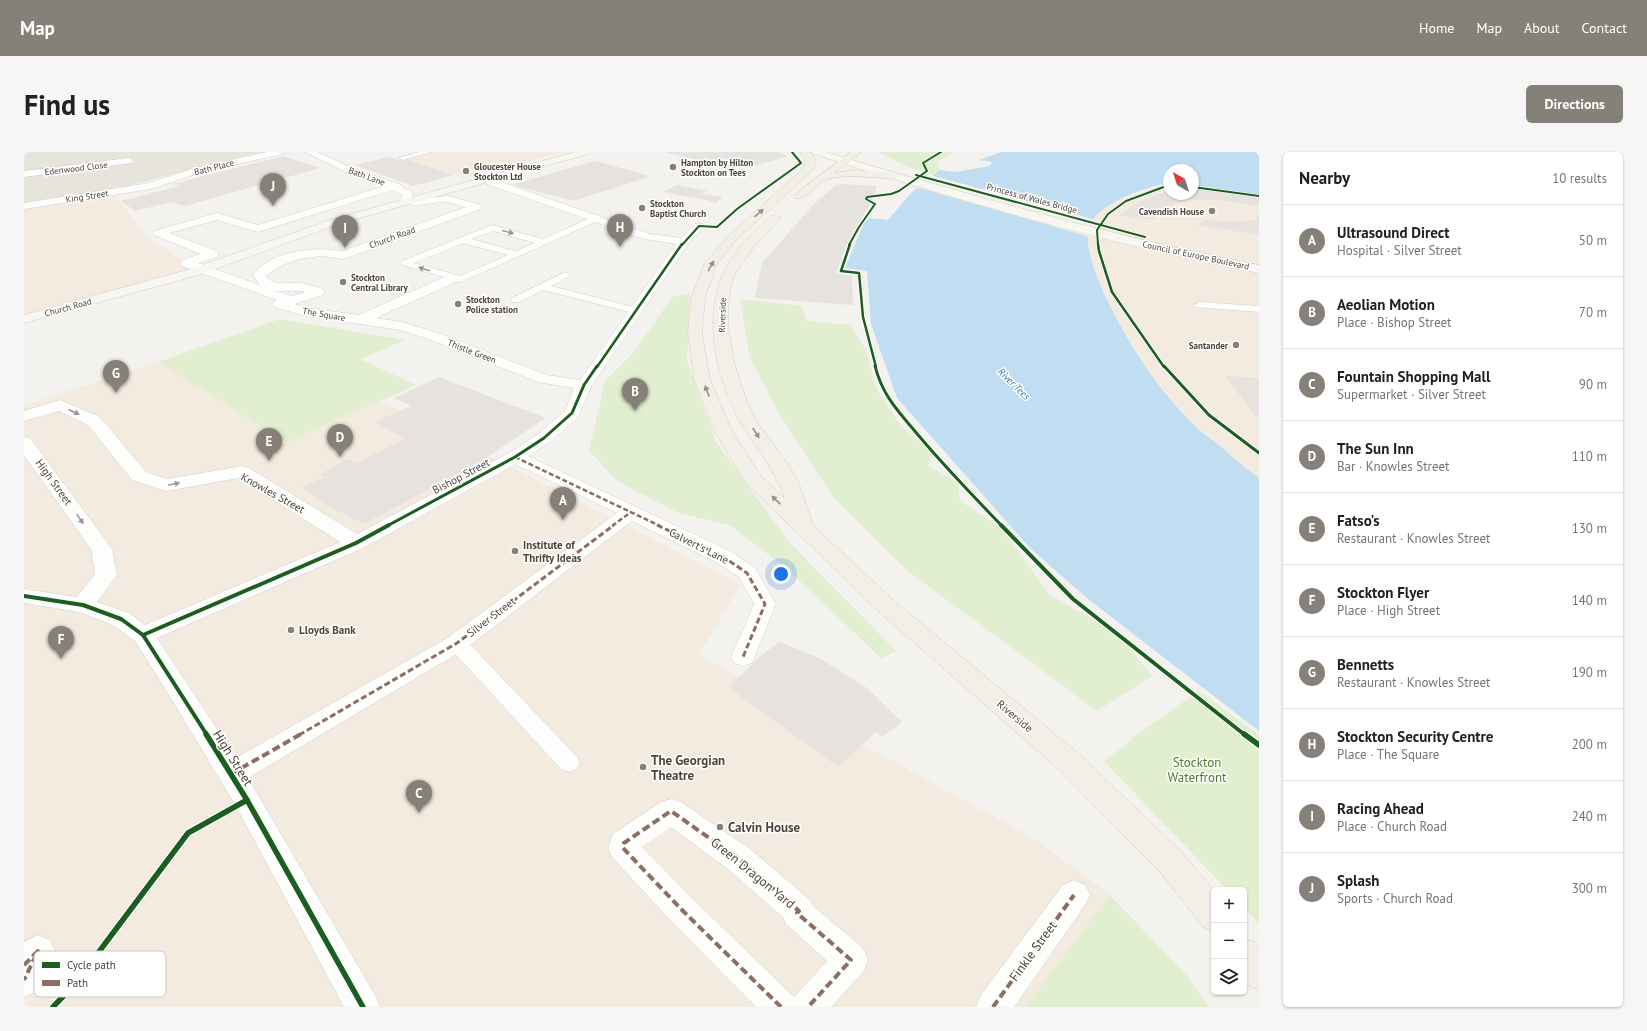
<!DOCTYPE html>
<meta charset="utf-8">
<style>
:root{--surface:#fff;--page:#f6f6f6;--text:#202124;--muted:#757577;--line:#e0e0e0;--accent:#868178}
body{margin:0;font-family:"PT Sans",sans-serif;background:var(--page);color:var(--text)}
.controls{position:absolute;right:12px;bottom:12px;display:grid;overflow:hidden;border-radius:6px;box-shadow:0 1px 3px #0004}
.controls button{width:36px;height:36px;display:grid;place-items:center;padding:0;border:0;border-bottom:1px solid var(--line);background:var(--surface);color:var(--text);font:20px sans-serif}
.compass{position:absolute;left:1139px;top:12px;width:36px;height:36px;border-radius:50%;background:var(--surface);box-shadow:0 1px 3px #0004;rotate:321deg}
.you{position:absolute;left:757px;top:422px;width:14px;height:14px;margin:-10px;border:3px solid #fff;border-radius:50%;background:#1a73e8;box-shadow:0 0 0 6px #1a73e833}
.badge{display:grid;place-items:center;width:26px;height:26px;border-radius:50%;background:var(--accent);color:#fff;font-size:13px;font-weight:700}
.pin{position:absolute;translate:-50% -33px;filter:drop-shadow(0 1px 2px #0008)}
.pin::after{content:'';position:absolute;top:21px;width:14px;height:12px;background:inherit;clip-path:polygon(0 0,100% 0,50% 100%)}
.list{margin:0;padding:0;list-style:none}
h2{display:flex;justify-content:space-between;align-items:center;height:52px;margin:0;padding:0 16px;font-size:17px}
h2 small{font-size:13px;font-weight:400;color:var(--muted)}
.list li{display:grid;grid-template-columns:26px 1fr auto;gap:12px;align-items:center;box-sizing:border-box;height:72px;padding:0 16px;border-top:1px solid var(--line)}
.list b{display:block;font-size:15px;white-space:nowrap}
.list p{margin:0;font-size:13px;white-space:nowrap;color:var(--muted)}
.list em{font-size:13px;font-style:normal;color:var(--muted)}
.icon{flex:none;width:22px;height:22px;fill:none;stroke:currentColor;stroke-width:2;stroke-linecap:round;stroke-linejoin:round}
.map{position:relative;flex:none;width:1235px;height:855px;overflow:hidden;border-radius:6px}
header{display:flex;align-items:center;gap:24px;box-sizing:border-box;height:56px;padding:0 20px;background:var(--accent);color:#fff}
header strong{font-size:19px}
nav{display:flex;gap:22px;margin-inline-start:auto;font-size:14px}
.intro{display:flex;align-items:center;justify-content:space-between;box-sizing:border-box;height:96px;padding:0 24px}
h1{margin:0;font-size:28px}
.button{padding:10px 18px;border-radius:6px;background:var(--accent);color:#fff;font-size:14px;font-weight:700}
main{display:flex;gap:24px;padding:0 24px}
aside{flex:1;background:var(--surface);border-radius:6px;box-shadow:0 1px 3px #0004}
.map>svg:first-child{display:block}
.residential{fill:#e7e4dc}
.commercial{fill:#f3ebdf}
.green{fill:#e1eecf}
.parking{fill:#e6e3df}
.water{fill:#c0ddf1}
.pier{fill:#f4f2ee}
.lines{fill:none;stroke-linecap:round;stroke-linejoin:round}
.lane-casing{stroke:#d2d0cb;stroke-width:1}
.street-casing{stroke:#d2d0cb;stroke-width:1}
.secondary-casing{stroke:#d3cfc5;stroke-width:1}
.primary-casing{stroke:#d6cebb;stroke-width:1}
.lane{fill:#fdfdfc;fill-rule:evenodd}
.street{fill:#fdfdfc;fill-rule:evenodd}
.secondary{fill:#f7f6f1;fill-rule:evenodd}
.primary{fill:#f2efe6;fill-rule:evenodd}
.quiet-far2{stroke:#8d6e63;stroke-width:2.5;stroke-dasharray:5 2.5;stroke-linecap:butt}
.quiet-far1{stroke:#8d6e63;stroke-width:3;stroke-dasharray:6 3;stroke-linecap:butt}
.quiet{stroke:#8d6e63;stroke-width:4;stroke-dasharray:8 4;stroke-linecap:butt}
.cycleway-far4-casing{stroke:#fff;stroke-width:3}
.cycleway-far3-casing{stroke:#fff;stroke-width:4}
.cycleway-far2-casing{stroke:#fff;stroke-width:5}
.cycleway-far1-casing{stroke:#fff;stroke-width:6}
.cycleway-casing{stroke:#fff;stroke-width:8}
.cycleway-far4{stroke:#1b5e20;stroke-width:2}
.cycleway-far3{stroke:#1b5e20;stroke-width:2.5}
.cycleway-far2{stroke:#1b5e20;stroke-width:3}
.cycleway-far1{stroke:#1b5e20;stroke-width:4}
.cycleway{stroke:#1b5e20;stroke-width:5.5}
.oneway{fill:#969187}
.oneway2{fill:#9b9791}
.poi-dot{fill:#868178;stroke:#fff;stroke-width:1.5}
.labels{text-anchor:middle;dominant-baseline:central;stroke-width:3;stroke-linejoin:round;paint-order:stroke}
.far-poi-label{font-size:9px;font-weight:bold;fill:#4b4439;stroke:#fff;text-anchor:start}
.far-street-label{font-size:9px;fill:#4b4439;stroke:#fff}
.far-water-label{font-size:10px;font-style:italic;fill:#2e7ab2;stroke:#fff}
.street-label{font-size:11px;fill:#4b4439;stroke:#fff}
.poi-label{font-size:11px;font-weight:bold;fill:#4b4439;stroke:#fff;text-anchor:start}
.near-street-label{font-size:13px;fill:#4b4439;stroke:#fff}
.near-poi-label{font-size:13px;font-weight:bold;fill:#4b4439;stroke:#fff;text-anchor:start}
.near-park-label{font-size:13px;fill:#4a7f2a;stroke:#fff}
.key{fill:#fff;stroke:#c9c7c4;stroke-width:1}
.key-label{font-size:11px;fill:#4b4439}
</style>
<header>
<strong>Map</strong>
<nav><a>Home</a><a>Map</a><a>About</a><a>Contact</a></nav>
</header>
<div class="intro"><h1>Find us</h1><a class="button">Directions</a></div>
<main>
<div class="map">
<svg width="1235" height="855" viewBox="0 0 1235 855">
<rect width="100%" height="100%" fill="#f4f2ee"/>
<!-- residential -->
<path class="residential" d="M0 0H237L87 38 0 51Z"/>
<!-- commercial -->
<g class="commercial">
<path d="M398 0H537L441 26 377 5Z"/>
<path d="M1143 31H1145V42H1169V33L1235 43V326L1168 271 1124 219 1086 155 1069 115 1063 90 1065 74 1075 61 1091 49Z"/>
<path d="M87 38 124 86 174 119 0 167V51Z"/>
<path d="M134 210 263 290 357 249 717 432 675 503 1009 686 1085 742 1074 759 1001 855H0V253Z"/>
</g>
<!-- green -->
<g class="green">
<path d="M854 0H931L912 10 916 18 909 23 884 15Z"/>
<path d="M666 142 663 209 692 290 766 391 872 499 857 506 762 416 707 374 654 361 593 329 565 299 581 229 609 201 649 144Z"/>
<path d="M716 147 777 154 783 169 826 173 841 196 853 238 877 274 909 300 904 314 934 330 936 349 976 375 1025 442 1095 483 1128 524 1073 559 885 420 809 345 755 262 726 206Z"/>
<path d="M256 167 381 188 336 207 392 233 263 290 134 210Z"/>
<path d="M1175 539 1235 583V772L1220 756V738H1203L1080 609 1108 588 1107 587Z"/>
<path d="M1085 742 1162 823 1185 855H1001L1074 759Z"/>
</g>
<!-- parking -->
<g class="parking">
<path d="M641 0H758L755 1 764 4 724 16 716 14 708 17Z"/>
<path d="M259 4 296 16 161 54 147 50 111 59 97 49 156 34 149 32Z"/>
<path d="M365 5 376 8 382 7 430 23 389 34 331 13Z"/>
<path d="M571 9 627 24 550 49 488 33Z"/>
<path d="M820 32 853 34 847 51 825 87 812 121 828 124 829 153 731 146 738 111 790 52 812 33Z"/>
<path d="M653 33 683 39 678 42 699 45 692 51 683 48 639 40Z"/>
<path d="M1169 36 1235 45V54L1194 48 1168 47 1152 51 1127 68 1095 63 1117 49 1145 38V42H1169Z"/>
<path d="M1233 64 1235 65V83L1173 73 1184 67 1193 69H1220L1232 67Z"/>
<path d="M1202 224 1235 226V266L1230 263Z"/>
<path d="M415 225 522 266 449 314 340 372 302 353 278 335 300 325 296 322 324 307 332 311 381 287 351 270 387 254 370 246Z"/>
<path d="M756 490 795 506 843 536 878 570 858 585 852 580 814 615 705 536 736 504Z"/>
</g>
<!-- water -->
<path class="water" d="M977 0H1235V43L1169 33V18H1145V31C1123 34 1072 52 1065 75 1055 109 1104 189 1124 218 1136 236 1152 254 1167 270 1175 279 1186 286 1195 293 1208 304 1221 316 1235 326V579L1064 447 1006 396 873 246 847 172 843 119 821 116 840 71 845 66 864 68 887 41 916 18 932 20 966 14 968 10 955 8Z"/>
<!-- pier -->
<path class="pier" d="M906 23 1072 68 1067 75 1066 85 891 35Z"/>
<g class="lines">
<defs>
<g id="lane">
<path d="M395 0H407L379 8 375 6Z"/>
<path d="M573 63 577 66 576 68 437 130H423L422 128 423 126 378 113 376 111 378 109 468 73 519 87ZM469 79 511 91 492 99 447 87ZM439 91 484 103 436 124 390 111Z"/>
<path d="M541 120 544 121 546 123 544 125 527 134 617 157 618 159 613 162 519 138 496 150H488L487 148 488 146Z"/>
<path d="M1175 150 1235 154V160L1171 155 1170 153Z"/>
<path d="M433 485 440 486 553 605 556 611 553 617 545 620 537 617 426 496 424 491 426 486Z"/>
</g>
<g id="street">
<path d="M243 0H260L255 3 177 20 127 37 0 57V51L125 31 171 16Z"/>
<path d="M281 0H293L332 18 378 33 379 36 387 39 389 43 387 46 390 47 424 44 457 53 458 55 457 57 323 106 319 107 298 104 275 107 256 114 242 124C250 135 265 130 277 131 285 132 292 135 299 137L301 140 299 143 271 152 283 156 335 163 420 125H430L431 128 430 131 352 166 378 170 414 181 523 223 556 228 652 92 620 87 457 30 456 28 457 26H465L626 82 657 86 671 72H679L681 74 664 92 568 233 554 265 526 290 504 304 706 399 731 416 752 452 728 511 719 514 710 511 707 505 730 452 715 425 690 409 608 369 441 497 224 626 351 843 356 855H320L213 656 145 543 111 489 89 473 55 460 0 451V437L53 445 71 422 67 397 0 303V285L6 286 88 397 93 423 73 450 105 461 121 473 316 390 215 326 142 339 108 328 64 273 35 259 0 269V259L36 248 76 265 122 320 143 327 218 314 225 316 333 382 485 301 514 282 541 259 550 236 514 230 404 187 376 178 282 164 250 155 248 152 250 149 253 148 158 114 156 111 158 108 177 102 130 83 128 81 130 79 193 61 234 73 361 34 326 22ZM368 38 379 43 376 47C386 59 409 49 423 50 429 51 436 54 442 55L318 99C292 94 245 99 229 123L236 133 174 111 193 105 195 102 193 99 145 81 193 68 234 80ZM252 139H278L281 140 268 144ZM491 312 593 361 425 485 212 606 133 486 339 396Z"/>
<path d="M104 6 107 7 109 9 107 11 0 25V19Z"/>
<path d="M647 647 657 650 726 697 786 748 789 754 839 796 844 808 839 820 807 855H732L647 769 588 705 584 696 589 682 637 650ZM647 675 704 717 759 765 762 772 803 809 770 845 669 747 618 695Z"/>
<path d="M1050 728 1061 733 1066 743 1061 753 990 855H952L957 843 1039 733Z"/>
<path d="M14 783 26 788 31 799 12 840 0 845V790Z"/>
</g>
<g id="secondary">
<path d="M551 0H566L564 2 314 72 178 122 0 171V163L170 116 306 68Z"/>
<path d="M788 0H802C863 19 924 36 985 53 1068 76 1151 97 1235 113V121C1086 92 934 49 790 2Z"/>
</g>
<g id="primary">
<path d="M776 0H786L792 8 790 17 711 89 692 114 681 146 678 182 686 227 707 277 736 323 761 347C751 316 729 294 714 266 692 225 679 166 699 122 709 99 729 80 747 64L751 63 757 66 730 95 711 122 706 138 704 156V175L711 214 723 250 735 273 764 312 774 329 789 373 869 448 1054 601 1158 700 1190 739V779L1179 775 1136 720 1034 617 853 458 722 331 689 277 670 227 664 182 667 146 680 113 703 85 780 16 782 8Z"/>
<path d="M827 0H838L810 21 830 18 870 21 875 24 870 27C852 26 819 21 802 28 791 32 784 49 771 46L770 44 771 42Z"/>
<path d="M1220 786 1232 791 1235 794V838L1223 833 1220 829Z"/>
</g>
</defs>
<!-- lane casing -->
<use href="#lane" class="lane-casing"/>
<!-- street casing -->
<use href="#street" class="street-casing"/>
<!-- secondary casing -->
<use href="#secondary" class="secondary-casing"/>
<!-- primary casing -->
<use href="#primary" class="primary-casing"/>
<!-- lane -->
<use href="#lane" class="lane"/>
<!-- street -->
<use href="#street" class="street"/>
<!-- secondary -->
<use href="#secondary" class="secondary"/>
<!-- primary -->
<use href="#primary" class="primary"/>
<!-- quiet-far2 -->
<g class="quiet-far2">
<path d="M491 305 636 374"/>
<path d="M588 374 607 360"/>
</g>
<!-- quiet-far1 -->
<g class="quiet-far1">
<path d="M633 373 698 404 723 421 741 452 719 505"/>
<path d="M275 583 433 491 590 373"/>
</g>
<!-- quiet -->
<g class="quiet">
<path d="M207 622 277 582"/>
<path d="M0 813 14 799 0 828"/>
<path d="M757 855 658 758 599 696 600 691 647 659 715 707 775 759 773 761 827 808 784 855"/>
<path d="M969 855 1050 743"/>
</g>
<defs>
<g id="cycleway-far4">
<path d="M892 23 1121 85"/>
<path d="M1169 35 1235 44"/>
<path d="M658 93 675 74 693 75 713 57 777 11 768 0"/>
<path d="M825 93 835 75 851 52 842 47 843 45 867 42 875 39 903 19 899 11 917 0"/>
<path d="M1074 93 1073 78 1084 62 1102 49 1145 33"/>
</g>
<g id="cycleway-far3">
<path d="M826 92 817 119 835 121 839 165 852 215"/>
<path d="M1074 92 1075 99 1088 140 1140 215"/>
<path d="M573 215 658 92"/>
</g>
<g id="cycleway-far2">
<path d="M851 214C859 245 875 260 895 284 921 315 950 345 978 374"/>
<path d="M1140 214 1185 263 1235 301"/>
<path d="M363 374 491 305 520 286 548 261 560 233 573 214"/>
</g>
<g id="cycleway-far1">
<path d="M977 373 1049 447 1221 583"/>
<path d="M0 444 59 453 97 467 119 483 183 583"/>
<path d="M119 483 332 391 365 373"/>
</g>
<g id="cycleway">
<path d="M182 582 223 648 339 855"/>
<path d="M1220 582 1235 593"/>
<path d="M29 855 50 833 164 681 223 648"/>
</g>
</defs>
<!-- cycleway-far4 casing -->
<use href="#cycleway-far4" class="cycleway-far4-casing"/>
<!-- cycleway-far3 casing -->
<use href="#cycleway-far3" class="cycleway-far3-casing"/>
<!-- cycleway-far2 casing -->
<use href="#cycleway-far2" class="cycleway-far2-casing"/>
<!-- cycleway-far1 casing -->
<use href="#cycleway-far1" class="cycleway-far1-casing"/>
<!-- cycleway casing -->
<use href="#cycleway" class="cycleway-casing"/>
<!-- cycleway-far4 -->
<use href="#cycleway-far4" class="cycleway-far4"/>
<!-- cycleway-far3 -->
<use href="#cycleway-far3" class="cycleway-far3"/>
<!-- cycleway-far2 -->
<use href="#cycleway-far2" class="cycleway-far2"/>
<!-- cycleway-far1 -->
<use href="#cycleway-far1" class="cycleway-far1"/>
<!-- cycleway -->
<use href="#cycleway" class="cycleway"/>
</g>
<!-- one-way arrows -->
<defs><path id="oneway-solid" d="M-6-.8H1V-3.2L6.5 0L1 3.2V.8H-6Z"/></defs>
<g class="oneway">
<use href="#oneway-solid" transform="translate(735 61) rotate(-40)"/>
<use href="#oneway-solid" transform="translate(687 114) rotate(-60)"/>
<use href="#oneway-solid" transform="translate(683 239) rotate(-111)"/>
<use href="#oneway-solid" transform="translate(732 281) rotate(57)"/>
<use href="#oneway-solid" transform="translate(752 348) rotate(-137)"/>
</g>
<g class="oneway2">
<use href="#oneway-solid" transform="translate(484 80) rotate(15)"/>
<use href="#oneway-solid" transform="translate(400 117) rotate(-163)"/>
<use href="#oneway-solid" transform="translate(50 260) rotate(25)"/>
<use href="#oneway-solid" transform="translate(150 332) rotate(-10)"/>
<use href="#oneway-solid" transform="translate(56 367) rotate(55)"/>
</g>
<!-- markers -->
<g class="poi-dot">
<circle cx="649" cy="15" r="4"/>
<circle cx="442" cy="19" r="4"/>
<circle cx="618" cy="56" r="4"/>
<circle cx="1188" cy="59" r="4"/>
<circle cx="319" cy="130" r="4"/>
<circle cx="434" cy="152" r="4"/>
<circle cx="1212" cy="193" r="4"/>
<circle cx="491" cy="399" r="4"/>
<circle cx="267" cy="478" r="4"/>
<circle cx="619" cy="615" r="4"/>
<circle cx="696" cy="675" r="4"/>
</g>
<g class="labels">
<!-- far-poi labels -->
<g class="far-poi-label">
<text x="657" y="10">Hampton by Hilton<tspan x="657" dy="10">Stockton on Tees</tspan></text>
<text x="450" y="14">Gloucester House<tspan x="450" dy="10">Stockton Ltd</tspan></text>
<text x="626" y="51">Stockton<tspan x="626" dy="10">Baptist Church</tspan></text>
<text x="1180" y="59" text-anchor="end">Cavendish House</text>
<text x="327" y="125">Stockton<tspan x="327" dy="10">Central Library</tspan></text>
<text x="442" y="147">Stockton<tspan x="442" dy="10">Police station</tspan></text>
<text x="1204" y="193" text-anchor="end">Santander</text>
</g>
<!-- far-street labels -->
<g class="far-street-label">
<text transform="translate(190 15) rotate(-14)">Bath Place</text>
<text transform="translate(52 16) rotate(-7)">Edenwood Close</text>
<text transform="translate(343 24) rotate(20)">Bath Lane</text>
<text transform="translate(63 44) rotate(-9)">King Street</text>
<text transform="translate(1008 46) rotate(15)">Princess of Wales Bridge</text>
<text transform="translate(368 85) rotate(-20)">Church Road</text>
<text transform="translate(1172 103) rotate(12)">Council of Europe Boulevard</text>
<text transform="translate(44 155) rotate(-15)">Church Road</text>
<text transform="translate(300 162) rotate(10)">The Square</text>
<text transform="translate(698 163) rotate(-88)">Riverside</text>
<text transform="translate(448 199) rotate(21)">Thistle Green</text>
</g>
<!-- far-water labels -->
<g class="far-water-label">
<text transform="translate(990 232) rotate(45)">River Tees</text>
</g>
<!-- street labels -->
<g class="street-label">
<text transform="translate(437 324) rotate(-28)">Bishop Street</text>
<text transform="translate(30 330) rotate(54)">High Street</text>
<text transform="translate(249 341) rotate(29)">Knowles Street</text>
<text transform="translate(675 394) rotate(27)">Calvert's Lane</text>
<text transform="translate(467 465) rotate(-37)">Silver Street</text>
<text transform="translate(991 564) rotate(40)">Riverside</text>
</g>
<!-- poi labels -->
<g class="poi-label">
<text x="499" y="393">Institute of<tspan x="499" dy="13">Thrifty Ideas</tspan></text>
<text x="275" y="478">Lloyds Bank</text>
</g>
<!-- near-street labels -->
<g class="near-street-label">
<text transform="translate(209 606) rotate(58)">High Street</text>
<text transform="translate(729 721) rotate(39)">Green Dragon Yard</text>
<text transform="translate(1009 799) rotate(-54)">Finkle Street</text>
</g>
<!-- near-poi labels -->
<g class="near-poi-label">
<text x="627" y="608">The Georgian<tspan x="627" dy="15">Theatre</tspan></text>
<text x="704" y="675">Calvin House</text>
</g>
<!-- near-park labels -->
<g class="near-park-label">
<text x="1173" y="610">Stockton<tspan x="1173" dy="15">Waterfront</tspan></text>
</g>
</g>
<!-- legend -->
<rect x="10" y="799" width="132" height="46" rx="6" class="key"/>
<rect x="18" y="810" width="18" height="6" fill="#1b5e20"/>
<rect x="18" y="828" width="18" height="6" fill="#8d6e63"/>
<g class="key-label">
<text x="43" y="817">Cycle path</text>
<text x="43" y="835">Path</text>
</g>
</svg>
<div class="controls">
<button>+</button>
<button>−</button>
<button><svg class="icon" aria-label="layers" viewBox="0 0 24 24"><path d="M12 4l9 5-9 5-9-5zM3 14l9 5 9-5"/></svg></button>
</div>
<svg class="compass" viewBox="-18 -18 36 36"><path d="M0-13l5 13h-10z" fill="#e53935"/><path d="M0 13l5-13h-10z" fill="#757577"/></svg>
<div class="you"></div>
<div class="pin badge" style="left:539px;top:368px">A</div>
<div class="pin badge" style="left:611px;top:259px">B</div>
<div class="pin badge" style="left:395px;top:661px">C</div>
<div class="pin badge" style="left:316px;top:305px">D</div>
<div class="pin badge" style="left:245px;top:309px">E</div>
<div class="pin badge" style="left:37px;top:507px">F</div>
<div class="pin badge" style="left:92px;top:241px">G</div>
<div class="pin badge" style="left:596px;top:95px">H</div>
<div class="pin badge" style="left:321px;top:96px">I</div>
<div class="pin badge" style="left:249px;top:54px">J</div>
</div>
<aside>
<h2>Nearby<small>10 results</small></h2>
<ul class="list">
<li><span class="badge">A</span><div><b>Ultrasound Direct</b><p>Hospital · Silver Street</p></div><em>50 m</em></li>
<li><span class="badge">B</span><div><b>Aeolian Motion</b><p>Place · Bishop Street</p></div><em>70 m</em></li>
<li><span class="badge">C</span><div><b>Fountain Shopping Mall</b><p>Supermarket · Silver Street</p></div><em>90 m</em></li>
<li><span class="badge">D</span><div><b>The Sun Inn</b><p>Bar · Knowles Street</p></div><em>110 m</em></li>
<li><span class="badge">E</span><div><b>Fatso's</b><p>Restaurant · Knowles Street</p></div><em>130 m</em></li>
<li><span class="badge">F</span><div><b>Stockton Flyer</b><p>Place · High Street</p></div><em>140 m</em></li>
<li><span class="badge">G</span><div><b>Bennetts</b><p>Restaurant · Knowles Street</p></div><em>190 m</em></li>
<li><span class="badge">H</span><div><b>Stockton Security Centre</b><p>Place · The Square</p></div><em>200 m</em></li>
<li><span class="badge">I</span><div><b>Racing Ahead</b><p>Place · Church Road</p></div><em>240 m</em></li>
<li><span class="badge">J</span><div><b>Splash</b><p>Sports · Church Road</p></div><em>300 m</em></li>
</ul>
</aside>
</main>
